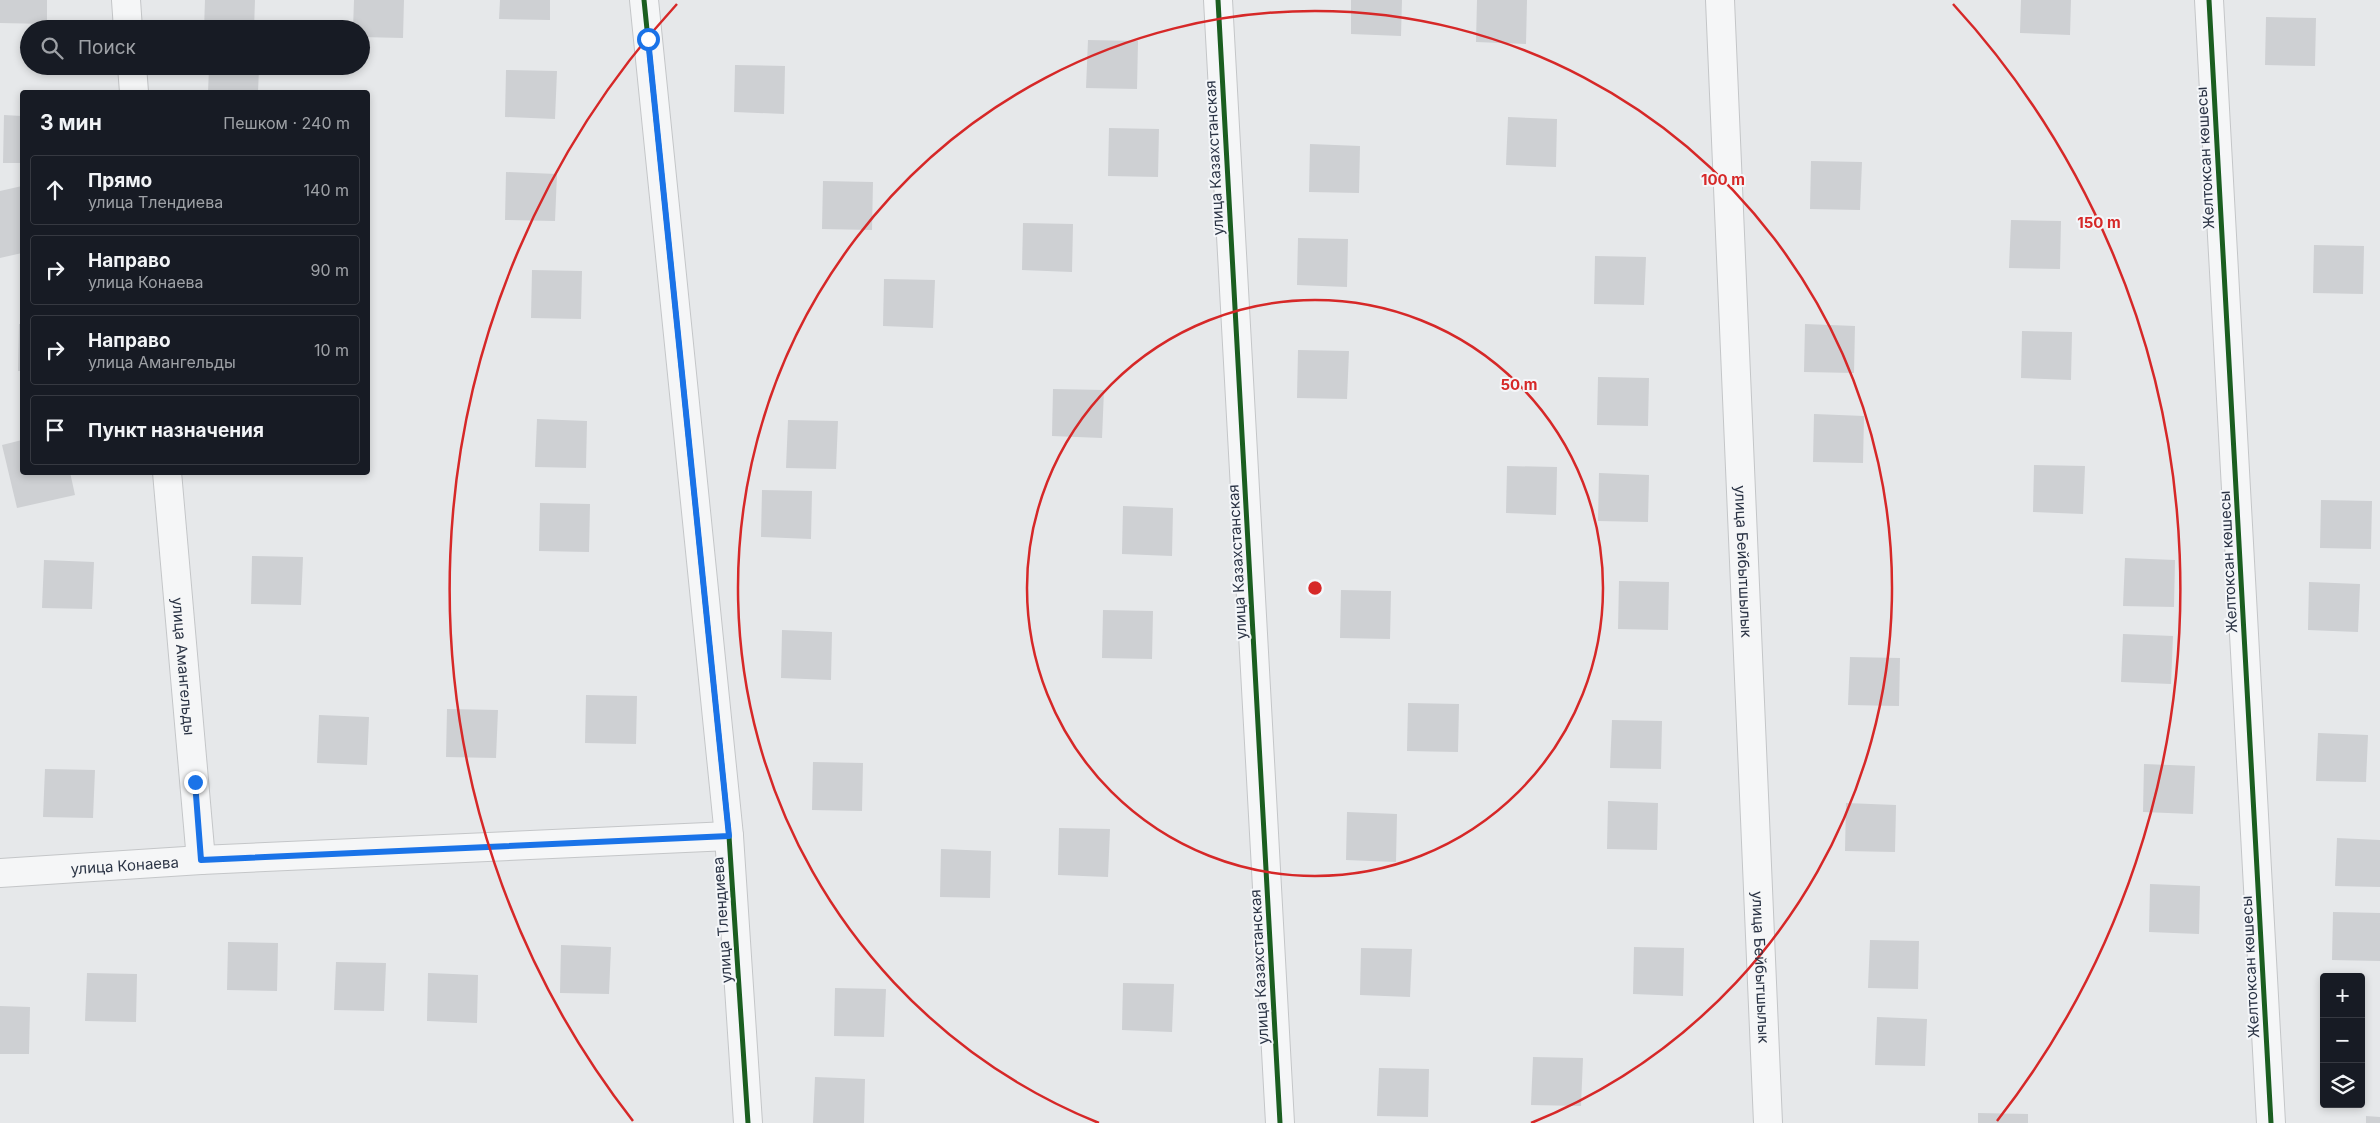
<!DOCTYPE html>
<html lang="ru">
<meta charset="utf-8">
<style>
:root{--surface:#171b24;--page:#242831;--text:#f1f3f6;--muted:#9ea1a6;--line:#363941}
body{margin:0;font-family:Inter,sans-serif;background:var(--page);color:var(--text)}
.controls{position:absolute;right:15px;bottom:15px;display:grid;overflow:hidden;border-radius:5px;box-shadow:0 2px 8px #0003}
.controls button{width:45px;height:45px;display:grid;place-items:center;padding:0;border:0;border-bottom:1px solid var(--line);background:var(--surface);color:var(--text);font:25px sans-serif}
.stop{position:absolute;width:15px;height:15px;margin:-11px;border:4px solid #1a73e8;border-radius:50%;background:#fff}
.stop.end{background:#1a73e8;border-color:#fff;box-shadow:0 1px 5px #0008}
.list{margin:0;padding:0;list-style:none}
h2{display:flex;justify-content:space-between;align-items:center;height:65px;margin:0;padding:0 20px;font-size:21px}
h2 small{font-size:16px;font-weight:400;color:var(--muted)}
.list li{display:grid;grid-template-columns:32px 1fr auto;gap:15px;align-items:center;box-sizing:border-box;height:70px;margin:0 10px 10px;padding:0 10px;border:1px solid var(--line);border-radius:5px}
.list b{display:block;font-size:19px;white-space:nowrap}
.list p{margin:0;font-size:16px;white-space:nowrap;color:var(--muted)}
.list em{font-size:16px;font-style:normal;color:var(--muted)}
.icon{flex:none;width:28px;height:28px;fill:none;stroke:currentColor;stroke-width:2;stroke-linecap:round;stroke-linejoin:round}
.map{position:relative;flex:none;width:2380px;height:1123px;overflow:hidden}
.search{position:absolute;background:var(--surface);box-shadow:0 2px 8px #0003;left:20px;top:20px;width:350px;height:55px;display:flex;align-items:center;gap:12px;box-sizing:border-box;padding:0 18px;border-radius:28px;color:var(--muted);font-size:19px}
.panel{position:absolute;background:var(--surface);box-shadow:0 2px 8px #0003;left:20px;top:90px;width:350px;height:385px;border-radius:5px}
.map>svg:first-child{display:block}
.building{fill:#ced0d3}
.lines{fill:none;stroke-linecap:round;stroke-linejoin:round}
.minor-casing{stroke:#c4c6c8;stroke-width:30}
.minor{stroke:#f5f6f7;stroke-width:28}
.cycleway-casing{stroke:#f4f6f9;stroke-width:8}
.cycleway{stroke:#1b5e20;stroke-width:5}
.route{stroke:#1a73e8;stroke-width:6}
.ring{fill:none;stroke:#d62828;stroke-width:2.5}
.labels{text-anchor:middle;dominant-baseline:central;stroke-width:4;stroke-linejoin:round;paint-order:stroke}
.street-label{font-size:15px;fill:#2b3445;stroke:#f4f6f9}
.centre{fill:#d62828;stroke:#f4f6f9;stroke-width:2.5}
.ring-label{font-size:15px;text-anchor:middle;font-weight:bold;fill:#d62828;stroke:#f4f6f9;stroke-width:4;stroke-linejoin:round;paint-order:stroke}
</style>
<div class="map">
<svg width="2380" height="1123" viewBox="0 0 2380 1123">
<rect width="100%" height="100%" fill="#e6e8ea"/>
<!-- building -->
<g class="building">
<path d="M0 0H47V24L0 23Z"/>
<path d="M205 0H255L254 29H204Z"/>
<path d="M354 0H404L403 38 361 37V29H353Z"/>
<path d="M500 0H550V20L499 19Z"/>
<path d="M1351 0H1402L1401 36 1351 34Z"/>
<path d="M1477 0H1527L1526 44 1476 42Z"/>
<path d="M2021 0H2071L2070 35 2020 33Z"/>
<path d="M2266 17 2316 18 2315 66 2265 65Z"/>
<path d="M1088 40 1138 41 1137 89 1086 88Z"/>
<path d="M735 65 785 66 784 114 734 112Z"/>
<path d="M209 68 259 69 258 92H208Z"/>
<path d="M506 70 557 71 555 119 505 117Z"/>
<path d="M4 115 22 116V163H3Z"/>
<path d="M1508 117 1557 119 1556 167 1506 165Z"/>
<path d="M1109 128 1159 129 1158 177 1108 176Z"/>
<path d="M1310 144 1360 146 1359 193 1309 192Z"/>
<path d="M1811 161 1862 162 1860 210 1810 209Z"/>
<path d="M506 172 557 174 555 221 505 220Z"/>
<path d="M823 181 873 182 872 230 822 229Z"/>
<path d="M22 186V253L0 258V191Z"/>
<path d="M2011 220 2061 221 2060 269 2009 268Z"/>
<path d="M1023 223 1073 224 1072 272 1022 270Z"/>
<path d="M1298 238 1348 239 1347 287 1297 285Z"/>
<path d="M2314 245 2364 246 2363 294 2313 293Z"/>
<path d="M1595 256 1646 257 1644 305 1594 304Z"/>
<path d="M532 270 582 271 581 319 531 318Z"/>
<path d="M884 279 935 280 933 328 883 326Z"/>
<path d="M19 324H22V371H18Z"/>
<path d="M1805 324 1855 326 1854 373 1804 372Z"/>
<path d="M2022 331 2072 332 2071 380 2021 378Z"/>
<path d="M1298 350 1349 351 1347 399 1297 398Z"/>
<path d="M1598 377 1649 378 1648 426 1597 425Z"/>
<path d="M1053 389 1104 390 1102 438 1052 436Z"/>
<path d="M1814 414 1864 416 1863 463 1813 462Z"/>
<path d="M537 419 587 421 586 468 535 467Z"/>
<path d="M788 420 838 421 836 469 786 468Z"/>
<path d="M22 440V472H70L75 495 17 508 2 445Z"/>
<path d="M2034 465 2085 466 2083 514 2033 512Z"/>
<path d="M1507 466 1557 467 1556 515 1506 513Z"/>
<path d="M1599 473 1649 475 1648 522 1598 521Z"/>
<path d="M762 490 812 491 811 539 761 537Z"/>
<path d="M2321 500 2372 501 2371 549 2320 548Z"/>
<path d="M540 503 590 504 589 552 539 551Z"/>
<path d="M1123 506 1173 508 1172 556 1122 554Z"/>
<path d="M252 556 303 557 301 605 251 604Z"/>
<path d="M2125 558 2175 560 2174 607 2123 606Z"/>
<path d="M44 560 94 562 92 609 42 608Z"/>
<path d="M1619 581 1669 582 1668 630 1618 629Z"/>
<path d="M2309 582 2360 584 2358 632 2308 630Z"/>
<path d="M1341 590 1391 591 1390 639 1340 638Z"/>
<path d="M1103 610 1153 611 1152 659 1102 658Z"/>
<path d="M782 630 832 632 831 680 781 678Z"/>
<path d="M2123 634 2173 636 2171 684 2121 682Z"/>
<path d="M1850 657 1900 658 1899 706 1848 705Z"/>
<path d="M586 695 637 696 636 744 585 743Z"/>
<path d="M1408 703 1459 704 1458 752 1407 751Z"/>
<path d="M447 709 498 710 496 758 446 757Z"/>
<path d="M319 715 369 717 367 765 317 763Z"/>
<path d="M1612 720 1662 721 1661 769 1610 768Z"/>
<path d="M2318 733 2368 735 2366 782 2316 781Z"/>
<path d="M813 762 863 763 862 811 812 810Z"/>
<path d="M2144 764 2195 766 2193 814 2143 812Z"/>
<path d="M45 769 95 770 93 818 43 817Z"/>
<path d="M1608 801 1658 803 1657 850 1607 849Z"/>
<path d="M1846 803 1896 805 1895 852 1845 851Z"/>
<path d="M1347 812 1397 814 1396 862 1346 860Z"/>
<path d="M1059 828 1110 829 1108 877 1058 875Z"/>
<path d="M2337 838 2380 840V887L2335 886Z"/>
<path d="M941 849 991 851 990 898 940 897Z"/>
<path d="M2150 884 2200 886 2199 934 2149 932Z"/>
<path d="M2333 912 2380 913V961L2332 960Z"/>
<path d="M1870 940 1919 941 1918 989 1868 988Z"/>
<path d="M228 942 278 943 277 991 227 990Z"/>
<path d="M561 945 611 947 609 994 560 993Z"/>
<path d="M1634 947 1684 948 1683 996 1633 994Z"/>
<path d="M1361 948 1412 949 1410 997 1360 995Z"/>
<path d="M336 962 386 963 384 1011 334 1010Z"/>
<path d="M87 973 137 974 136 1022 85 1021Z"/>
<path d="M428 973 478 975 477 1023 427 1021Z"/>
<path d="M1123 983 1174 984 1172 1032 1122 1030Z"/>
<path d="M835 988 886 989 884 1037 834 1036Z"/>
<path d="M0 1006 30 1007 29 1054H0Z"/>
<path d="M1877 1017 1927 1019 1925 1066 1875 1065Z"/>
<path d="M1533 1057 1583 1058 1581 1106 1531 1105Z"/>
<path d="M1379 1068 1429 1069 1428 1117 1377 1116Z"/>
<path d="M815 1077 865 1079 864 1123H813Z"/>
<path d="M1978 1113 2028 1114V1123H1978Z"/>
<path d="M2366 1116 2380 1117V1123H2366Z"/>
</g>
<g class="lines">
<defs>
<g id="minor">
<path d="M126 0 128 29"/>
<path d="M644 0 729 836 748 1123"/>
<path d="M1218 0 1280 1123"/>
<path id="s1" d="M1720 0 1768 1123"/>
<path d="M2209 0 2271 1123"/>
<path d="M132 66 134 92"/>
<path id="s2" d="M167 472 201 860"/>
<path id="s3" d="M0 873 201 860 729 836"/>
</g>
</defs>
<!-- minor casing -->
<use href="#minor" class="minor-casing"/>
<!-- minor -->
<use href="#minor" class="minor"/>
<defs>
<g id="cycleway">
<path d="M644 0 729 836 748 1123"/>
<path d="M1218 0 1280 1123"/>
<path d="M2209 0 2271 1123"/>
</g>
</defs>
<!-- cycleway casing -->
<use href="#cycleway" class="cycleway-casing"/>
<!-- cycleway -->
<use href="#cycleway" class="cycleway"/>
</g>
<g class="lines">
<!-- route -->
<path class="route" d="M195 782 201 860 729 836 648 39"/>
</g>
<!-- distance rings -->
<g class="ring">
<circle cx="1315" cy="588" r="288"/>
<path d="M1099 1123A577 577 0 1 1 1531 1123"/>
<path d="M633 1121A865 865 0 0 1 677 4M1953 4A865 865 0 0 1 1997 1121"/>
</g>
<g class="labels">
<!-- street labels -->
<g class="street-label">
<text transform="translate(1214 158) rotate(-93)">улица Казахстанская</text>
<text transform="translate(2205 158) rotate(-93)">Желтоксан көшесы</text>
<text transform="translate(1237 562) rotate(-93)">улица Казахстанская</text>
<text stroke="none"><textPath href="#s1" startOffset="562">улица Бейбытшылык</textPath></text>
<text transform="translate(2228 562) rotate(-93)">Желтоксан көшесы</text>
<text stroke="none"><textPath href="#s2" startOffset="195">улица Амангельды</textPath></text>
<text stroke="none"><textPath href="#s3" startOffset="125">улица Конаева</textPath></text>
<text transform="translate(722 920) rotate(-94)">улица Тлендиева</text>
<text stroke="none"><textPath href="#s1" startOffset="968">улица Бейбытшылык</textPath></text>
<text transform="translate(1259 967) rotate(-93)">улица Казахстанская</text>
<text transform="translate(2250 967) rotate(-93)">Желтоксан көшесы</text>
</g>
</g>
<circle cx="1315" cy="588" r="8" class="centre"/>
<g class="ring-label">
<text x="1723" y="185">100 m</text>
<text x="2099" y="228">150 m</text>
<text x="1519" y="390">50 m</text>
</g>
</svg>
<div class="controls">
<button>+</button>
<button>−</button>
<button><svg class="icon" aria-label="layers" viewBox="0 0 24 24"><path d="M12 4l9 5-9 5-9-5zM3 14l9 5 9-5"/></svg></button>
</div>
<div class="stop" style="left:648px;top:39px"></div>
<div class="stop end" style="left:195px;top:782px"></div>
<div class="search"><svg class="icon" aria-label="search" viewBox="0 0 24 24"><circle cx="10" cy="10" r="6"/><path d="M15 15l6 6"/></svg>Поиск</div>
<section class="panel">
<h2>3 мин<small>Пешком · 240 m</small></h2>
<ul class="list">
<li><svg class="icon" aria-label="ahead" viewBox="0 0 24 24"><path d="M12 20V5M6 11l6-6 6 6"/></svg><div><b>Прямо</b><p>улица Тлендиева</p></div><em>140 m</em></li>
<li><svg class="icon" aria-label="right" viewBox="0 0 24 24"><path d="M7 20v-9h11M14 6l5 5-5 5"/></svg><div><b>Направо</b><p>улица Конаева</p></div><em>90 m</em></li>
<li><svg class="icon" aria-label="right" viewBox="0 0 24 24"><path d="M7 20v-9h11M14 6l5 5-5 5"/></svg><div><b>Направо</b><p>улица Амангельды</p></div><em>10 m</em></li>
<li><svg class="icon" aria-label="arrive" viewBox="0 0 24 24"><path d="M6 21V4h12l-3 4 3 4H6"/></svg><div><b>Пункт назначения</b></div></li>
</ul>
</section>
</div>
